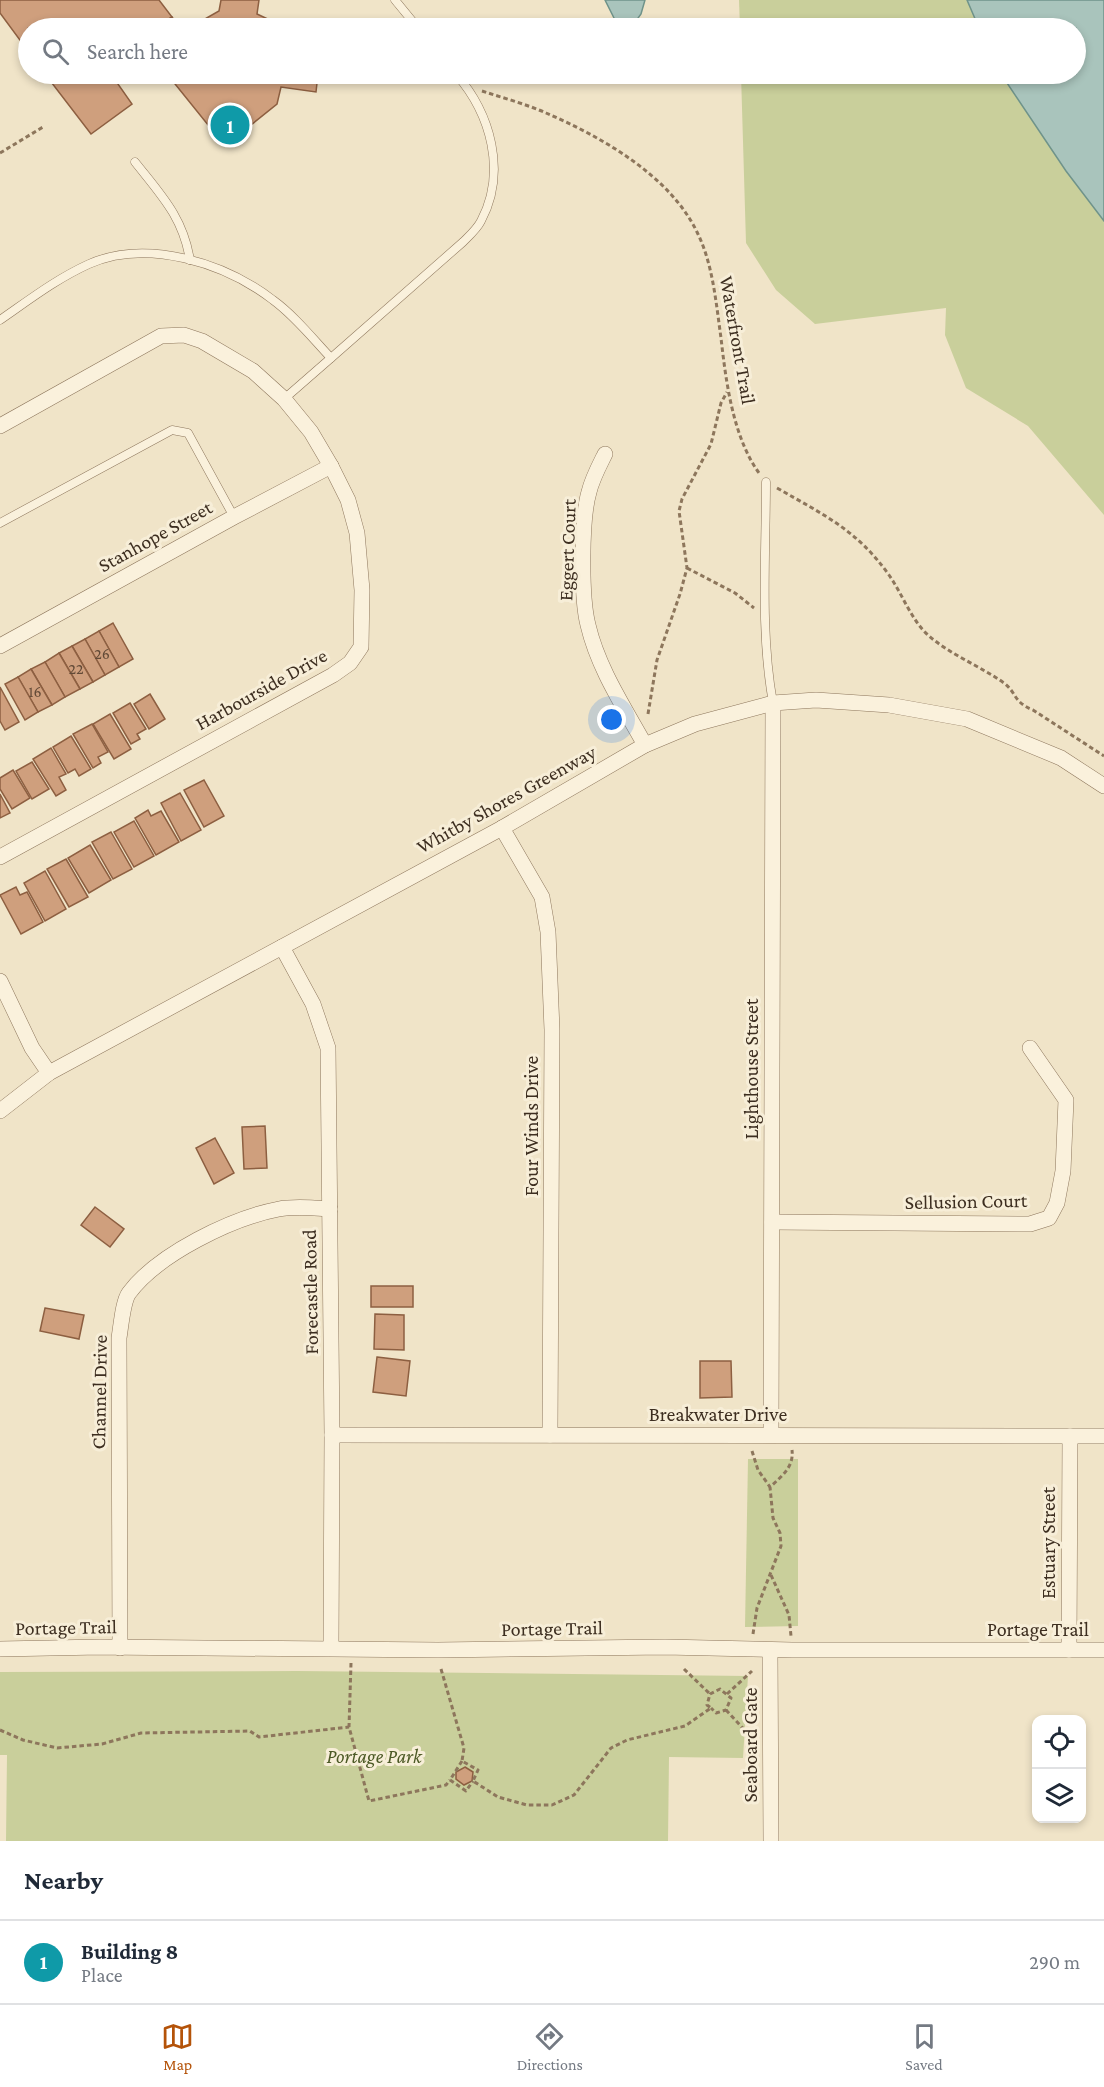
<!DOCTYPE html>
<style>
:root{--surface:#fff;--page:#f2f2f3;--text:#1f2937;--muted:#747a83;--line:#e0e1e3;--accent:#b45309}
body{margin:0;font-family:"Crimson Pro",serif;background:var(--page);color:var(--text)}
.controls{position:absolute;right:18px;bottom:18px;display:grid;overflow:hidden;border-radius:12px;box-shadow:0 3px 9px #0003}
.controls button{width:54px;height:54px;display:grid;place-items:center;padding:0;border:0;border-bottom:2px solid var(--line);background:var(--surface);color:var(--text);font:30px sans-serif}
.you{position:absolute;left:612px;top:720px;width:21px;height:21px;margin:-15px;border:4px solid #fff;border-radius:50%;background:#1a73e8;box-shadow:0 0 0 9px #1a73e833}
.badge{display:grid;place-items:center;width:39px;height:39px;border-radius:50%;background:var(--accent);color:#fff;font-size:20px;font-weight:700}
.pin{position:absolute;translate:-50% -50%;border:3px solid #fff;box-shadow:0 2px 6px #0006}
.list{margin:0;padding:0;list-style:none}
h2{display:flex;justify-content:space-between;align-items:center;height:78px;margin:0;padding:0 24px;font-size:26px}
h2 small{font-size:20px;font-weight:400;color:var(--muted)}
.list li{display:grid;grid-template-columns:39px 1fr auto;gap:18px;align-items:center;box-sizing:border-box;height:84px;padding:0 24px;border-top:2px solid var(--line)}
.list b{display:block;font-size:22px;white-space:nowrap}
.list p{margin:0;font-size:20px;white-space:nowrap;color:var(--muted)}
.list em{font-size:20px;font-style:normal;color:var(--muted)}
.icon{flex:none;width:33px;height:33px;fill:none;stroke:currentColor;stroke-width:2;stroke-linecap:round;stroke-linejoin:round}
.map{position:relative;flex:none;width:1104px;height:1841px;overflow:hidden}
.search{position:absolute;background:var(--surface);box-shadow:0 3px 9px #0003;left:18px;right:18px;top:18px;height:66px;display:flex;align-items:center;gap:15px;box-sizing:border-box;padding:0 21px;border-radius:33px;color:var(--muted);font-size:22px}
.sheet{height:162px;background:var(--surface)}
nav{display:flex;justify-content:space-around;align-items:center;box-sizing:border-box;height:84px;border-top:2px solid var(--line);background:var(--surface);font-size:16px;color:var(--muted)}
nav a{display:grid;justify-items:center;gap:3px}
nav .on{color:var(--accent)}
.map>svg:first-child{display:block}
.green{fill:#c9cf9b}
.water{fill:#a9c4bc;stroke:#6f938a;stroke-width:1.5}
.building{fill:#cf9f7d;stroke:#8d5f41;stroke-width:1.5}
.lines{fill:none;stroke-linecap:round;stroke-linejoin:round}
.service-casing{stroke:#8d765c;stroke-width:9}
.minor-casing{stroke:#8d765c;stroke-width:16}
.path{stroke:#8d765c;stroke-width:3;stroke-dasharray:4.5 3;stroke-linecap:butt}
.service{stroke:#faf1dc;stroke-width:8}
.minor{stroke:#faf1dc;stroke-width:15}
.labels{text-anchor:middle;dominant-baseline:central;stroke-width:6;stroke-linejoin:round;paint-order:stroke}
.number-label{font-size:16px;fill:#624a37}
.street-label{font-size:20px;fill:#3d2e20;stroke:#f7eed8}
.park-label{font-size:20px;font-style:italic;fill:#4d5a26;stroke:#f7eed8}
</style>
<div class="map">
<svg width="1104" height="1841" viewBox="0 0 1104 1841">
<rect width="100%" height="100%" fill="#f0e4c8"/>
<!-- green -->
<g class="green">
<path d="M739 0H967L979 28H740Z"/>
<path d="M741 74H1001L1066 171 1104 221V515L1028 426 966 388 945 335 946 308 815 324 776 290 746 243Z"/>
<path d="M748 1459H798V1626L745 1627Z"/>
<path d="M297 1671 748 1676 743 1758 669 1757 668 1841H6L7 1755H0V1672Z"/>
</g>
<!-- water -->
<g class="water">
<path d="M605 0H645L641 14 631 28H619Z"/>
<path d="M967 0H1104V221L1066 171 1001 74H1076V28H979Z"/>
</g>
<!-- building -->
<g class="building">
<path d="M0 0H159L172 17 155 28H28V51L0 13Z"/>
<path d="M221 0H259L257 14 274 22 273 28H189L219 11Z"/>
<path d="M172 17 180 28H155Z"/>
<path d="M45 74H111L132 104 91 134Z"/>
<path d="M167 74H318L316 92 281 87 277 104 225 146Z"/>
<path d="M113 623 133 659 119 667 99 631Z"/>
<path d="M99 631 119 667 105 675 85 639Z"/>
<path d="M85 639 105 675 93 682 72 646Z"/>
<path d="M72 646 93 682 80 689 59 653Z"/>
<path d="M59 653 80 689 65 697 45 662Z"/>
<path d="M45 662 65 697 52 705 31 669Z"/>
<path d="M31 669 52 705 38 712 18 677Z"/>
<path d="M18 677 38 712 25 720 5 684Z"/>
<path d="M0 687 19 722 5 730 0 721Z"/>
<path d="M150 694 165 719 149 729 134 704Z"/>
<path d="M130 703 146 729 137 734 140 739 131 744 113 713Z"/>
<path d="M110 714 131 749 114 759 93 724Z"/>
<path d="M92 724 108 752 98 757 101 763 93 768 73 734Z"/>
<path d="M71 736 91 769 79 776 75 769 68 773 53 747Z"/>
<path d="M51 748 66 774 59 777 66 790 56 796 33 759Z"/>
<path d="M32 762 49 789 32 799 16 771Z"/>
<path d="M13 770 30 798 12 809 0 789V778Z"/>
<path d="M204 780 224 816 204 827 184 790Z"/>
<path d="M180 793 201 830 181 841 161 803Z"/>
<path d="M0 794 10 813 0 818Z"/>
<path d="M148 810 151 816 161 811 179 842 156 855 135 818Z"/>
<path d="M134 821 154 856 134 867 114 832Z"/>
<path d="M111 832 132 869 113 879 92 842Z"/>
<path d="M90 845 111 880 89 893 68 858Z"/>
<path d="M66 859 88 897 69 907 47 869Z"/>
<path d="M45 871 66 909 45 921 24 883Z"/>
<path d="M16 887 20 895 27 892 43 922 21 934 0 895Z"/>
<path d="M265 1126 267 1168 244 1169 242 1127Z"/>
<path d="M215 1138 234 1173 214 1184 196 1148Z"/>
<path d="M95 1207 124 1229 110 1247 81 1225Z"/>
<rect x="371" y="1286" width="42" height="21"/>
<path d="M45 1308 84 1315 79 1339 40 1331Z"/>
<path d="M375 1314 404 1315V1350L374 1349Z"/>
<path d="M377 1357 410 1361 406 1396 373 1392Z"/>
<path d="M700 1361H731L732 1397 700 1398Z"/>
<path d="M465 1767 473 1772 472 1781 464 1785 456 1779V1772Z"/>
</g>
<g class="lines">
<defs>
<g id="service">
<path d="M395 0 418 28"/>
<path d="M135 162C161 195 183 217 190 260"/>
<path d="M0 320C29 300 56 279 89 264 147 238 225 263 273 300 295 316 313 339 331 358L463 242C469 236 477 229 481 221 507 172 491 114 456 74"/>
<path d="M284 399 331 358"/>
<path d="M766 482C766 556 760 631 773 703"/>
<path d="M0 523 172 430 188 433 234 517"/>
</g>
<g id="minor">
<path d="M0 426 161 336 184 335 202 341 253 371 284 399 311 432 331 466 348 500 357 533 362 590 361 647 350 663 333 675 0 857"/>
<path d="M605 454C599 466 592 479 589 492 581 519 581 598 588 625 598 668 624 707 645 745"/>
<path d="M0 646 234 517 331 466"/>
<path d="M502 828 542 897 548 932 552 1030 550 1435"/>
<path d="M282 947 313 1004 328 1048 332 1435 331 1648"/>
<path d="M0 981 32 1048 49 1073"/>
<path d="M0 1111 49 1073 502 828 645 745 695 724 773 703 816 700 889 705 967 719 1061 758 1104 786"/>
<path d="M772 1222 1030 1224 1049 1218 1057 1203 1063 1171 1066 1100 1030 1048"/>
<path d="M332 1435 1104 1436"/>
<path d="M771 1435 773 703"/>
<path d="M120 1648 119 1338C121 1326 123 1301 129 1293 158 1254 232 1218 279 1209 296 1206 314 1208 330 1209"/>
<path d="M0 1649 100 1647 438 1650 665 1647 792 1650H1104"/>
<path d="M770 1650 771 1841"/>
<path d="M1069 1650 1070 1436"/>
</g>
</defs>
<!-- service casing -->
<use href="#service" class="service-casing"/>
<!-- minor casing -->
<use href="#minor" class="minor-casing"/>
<!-- path -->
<g class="path">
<path d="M482 91C503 98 526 104 546 113 602 137 670 176 697 232 713 264 716 303 721 338 726 382 733 437 759 473"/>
<path d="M0 153 43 127"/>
<path d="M777 488C824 515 857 530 889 575 903 595 911 620 929 636 951 655 980 666 1004 683 1017 693 1013 702 1033 710L1104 756"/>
<path d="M687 568 735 593 754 608"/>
<path d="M648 714 657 660 680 594 687 568 679 511 682 499 711 444 721 403 727 392"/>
<path d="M752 1451 758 1470 770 1487"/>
<path d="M771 1575 789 1615 791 1636"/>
<path d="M753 1634 757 1608 781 1546 780 1533 773 1518 770 1487C782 1476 794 1467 792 1450"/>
<path d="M351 1663 349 1727 369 1801 446 1785 450 1780"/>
<path d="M441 1669 464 1748 462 1761 478 1770 473 1781 498 1797 527 1805H552L574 1795 611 1748 627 1740 685 1726 711 1708 707 1705 710 1694 720 1689 731 1698 726 1710 716 1713 711 1708"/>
<path d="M684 1669 710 1694"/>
<path d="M727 1694 752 1671"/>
<path d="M726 1710 751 1737"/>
<path d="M0 1730 23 1740 57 1748 102 1744 141 1733 250 1731 259 1737 349 1727"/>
<path d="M462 1761 450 1780 466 1791 473 1781"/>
</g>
<!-- service -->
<use href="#service" class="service"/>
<!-- minor -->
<use href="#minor" class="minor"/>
</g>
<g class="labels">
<!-- number labels -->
<g class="number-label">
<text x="102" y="653">26</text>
<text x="76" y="668">22</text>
<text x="35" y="691">16</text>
</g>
<!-- street labels -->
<g class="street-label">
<text transform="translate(738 340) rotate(80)">Waterfront Trail</text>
<text transform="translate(155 536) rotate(-29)">Stanhope Street</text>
<text transform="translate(567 550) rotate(-88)">Eggert Court</text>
<text transform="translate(261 689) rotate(-29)">Harbourside Drive</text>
<text transform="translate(506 799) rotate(-29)">Whitby Shores Greenway</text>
<text transform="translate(751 1069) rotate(-90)">Lighthouse Street</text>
<text transform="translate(531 1126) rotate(-90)">Four Winds Drive</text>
<text transform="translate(966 1201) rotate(-1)">Sellusion Court</text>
<text transform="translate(310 1292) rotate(-91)">Forecastle Road</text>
<text transform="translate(99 1392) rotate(-89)">Channel Drive</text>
<text x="718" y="1414">Breakwater Drive</text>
<text transform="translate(1048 1543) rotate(-90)">Estuary Street</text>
<text transform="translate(66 1627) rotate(-1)">Portage Trail</text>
<text transform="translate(552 1628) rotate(-1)">Portage Trail</text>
<text x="1038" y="1629">Portage Trail</text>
<text transform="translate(750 1745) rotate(-90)">Seaboard Gate</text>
</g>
<!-- park labels -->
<g class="park-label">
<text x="374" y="1756">Portage Park</text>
</g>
</g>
</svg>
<div class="controls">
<button><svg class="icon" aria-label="locate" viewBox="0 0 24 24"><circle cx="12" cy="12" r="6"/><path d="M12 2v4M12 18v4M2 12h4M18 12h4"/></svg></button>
<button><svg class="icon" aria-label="layers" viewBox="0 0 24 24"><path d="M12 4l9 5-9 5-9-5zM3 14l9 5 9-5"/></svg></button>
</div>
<div class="you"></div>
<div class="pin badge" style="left:230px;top:125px;background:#0f9aa8">1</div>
<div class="search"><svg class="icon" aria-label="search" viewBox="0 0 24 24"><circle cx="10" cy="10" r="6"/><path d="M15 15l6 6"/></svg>Search here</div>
</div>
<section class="sheet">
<h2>Nearby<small></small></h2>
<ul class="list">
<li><span class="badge" style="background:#0f9aa8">1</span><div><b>Building 8</b><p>Place</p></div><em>290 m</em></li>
</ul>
</section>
<nav>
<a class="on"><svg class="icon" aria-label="map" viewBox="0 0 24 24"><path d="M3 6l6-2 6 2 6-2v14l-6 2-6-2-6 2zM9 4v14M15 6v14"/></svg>Map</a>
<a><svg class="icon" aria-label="directions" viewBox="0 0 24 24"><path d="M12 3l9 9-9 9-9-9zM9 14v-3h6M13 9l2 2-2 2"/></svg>Directions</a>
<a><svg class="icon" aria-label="saved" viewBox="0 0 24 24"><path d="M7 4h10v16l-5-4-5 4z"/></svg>Saved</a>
</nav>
